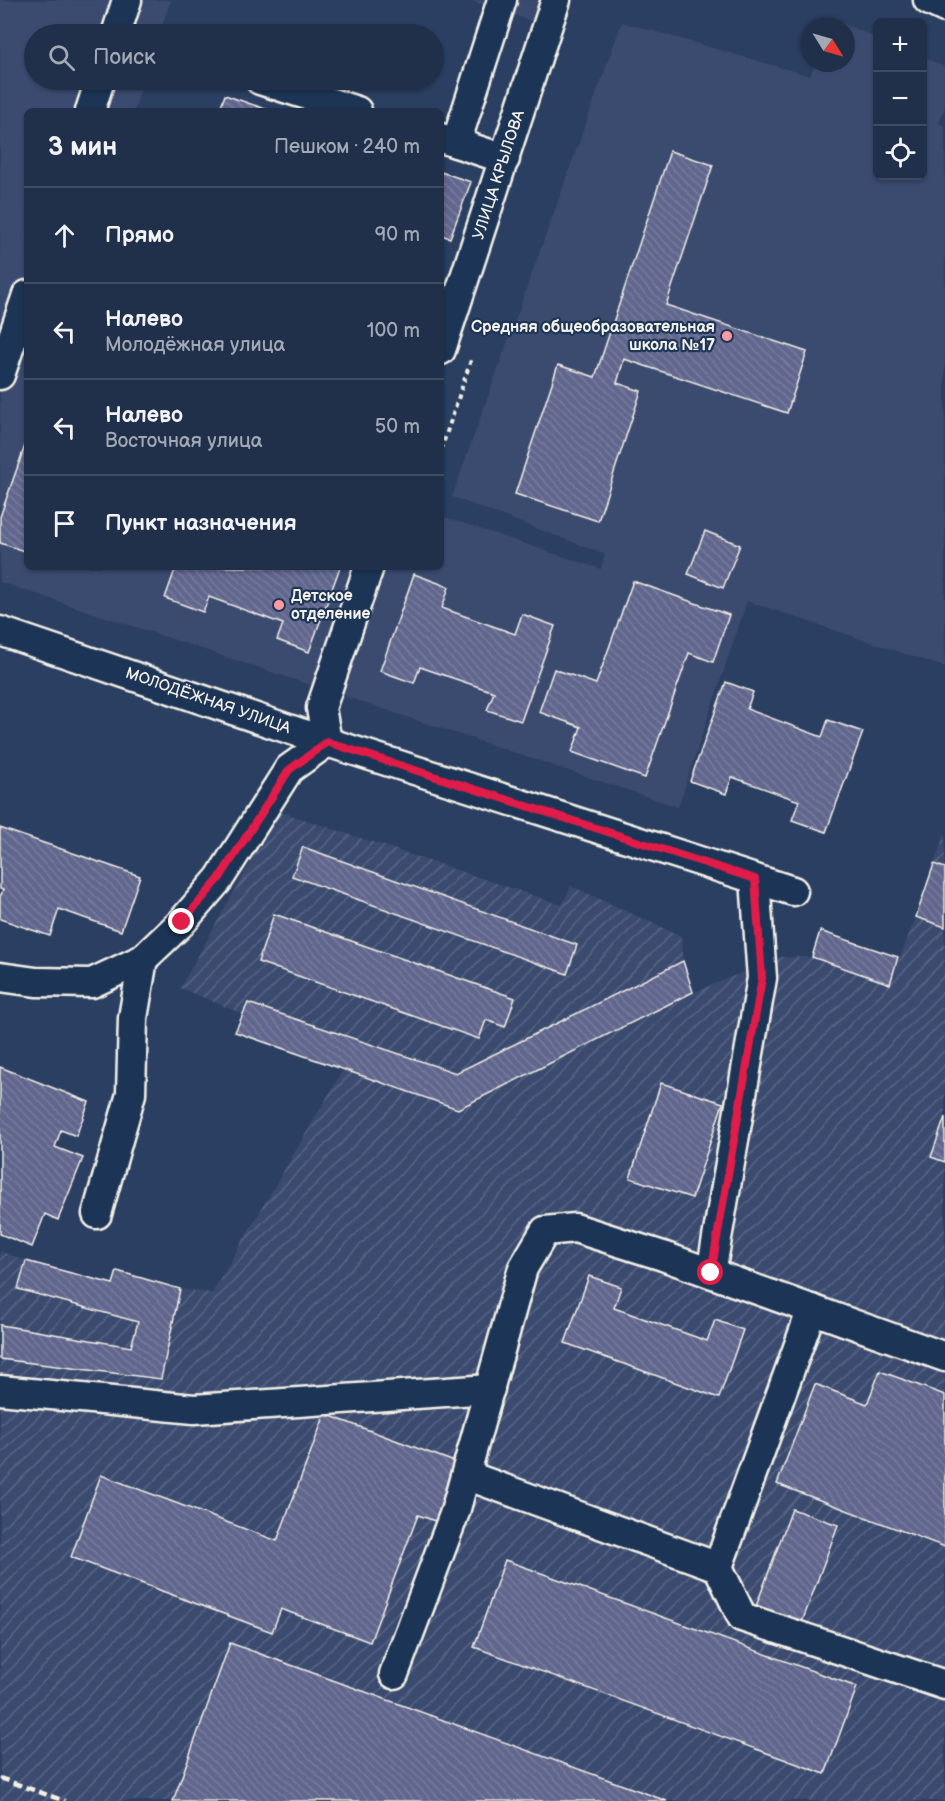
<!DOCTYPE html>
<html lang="ru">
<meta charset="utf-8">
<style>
:root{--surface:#202f4a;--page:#283751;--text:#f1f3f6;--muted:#a2a9b5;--line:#3d4a62}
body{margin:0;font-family:"Balsamiq Sans",sans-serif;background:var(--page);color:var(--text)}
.controls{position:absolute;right:18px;top:18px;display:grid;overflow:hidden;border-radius:9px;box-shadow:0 2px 4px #0004}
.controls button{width:54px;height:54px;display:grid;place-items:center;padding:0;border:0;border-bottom:2px solid var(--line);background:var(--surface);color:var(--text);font:30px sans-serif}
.compass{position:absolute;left:801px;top:18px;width:54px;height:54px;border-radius:50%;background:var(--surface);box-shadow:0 2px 4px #0004;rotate:127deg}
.stop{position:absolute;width:18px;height:18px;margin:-14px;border:4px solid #e11d48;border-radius:50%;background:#fff}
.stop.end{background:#e11d48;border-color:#fff;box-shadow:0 2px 6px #0008}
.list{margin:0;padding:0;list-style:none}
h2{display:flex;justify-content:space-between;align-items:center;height:78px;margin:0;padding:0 24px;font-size:26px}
h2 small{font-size:20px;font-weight:400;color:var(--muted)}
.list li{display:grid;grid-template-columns:39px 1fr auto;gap:18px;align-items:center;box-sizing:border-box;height:96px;padding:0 24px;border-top:2px solid var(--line)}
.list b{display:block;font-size:22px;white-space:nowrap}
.list p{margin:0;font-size:20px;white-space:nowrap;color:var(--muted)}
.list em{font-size:20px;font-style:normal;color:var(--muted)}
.icon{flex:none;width:33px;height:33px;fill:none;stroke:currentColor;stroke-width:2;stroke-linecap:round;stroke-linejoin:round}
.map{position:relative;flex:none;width:945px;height:1801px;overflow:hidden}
.search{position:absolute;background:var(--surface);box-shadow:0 2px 4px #0004;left:24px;top:24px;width:420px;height:66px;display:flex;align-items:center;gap:15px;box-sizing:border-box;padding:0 21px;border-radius:33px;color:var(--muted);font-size:22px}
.panel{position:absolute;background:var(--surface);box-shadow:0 2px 4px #0004;left:24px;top:108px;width:420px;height:462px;border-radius:9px}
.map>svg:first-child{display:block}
.built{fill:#3b4b6f}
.industrial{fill:url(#industrial-furrows)}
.building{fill:url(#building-back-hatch);stroke:#f4f1e8;stroke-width:1.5}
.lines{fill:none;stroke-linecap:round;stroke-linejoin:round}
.minor-casing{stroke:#f4f1e8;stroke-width:33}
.path{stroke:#f4f1e8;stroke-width:4;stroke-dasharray:4.5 4.5;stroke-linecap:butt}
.minor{stroke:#1d3557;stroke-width:28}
.rail{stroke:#f4f1e8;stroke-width:4.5;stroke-dasharray:9 4.5;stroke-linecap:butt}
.route{stroke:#e11d48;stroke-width:8}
.poi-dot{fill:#ff9aa2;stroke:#1d3557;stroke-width:2}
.labels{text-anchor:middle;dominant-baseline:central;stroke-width:4.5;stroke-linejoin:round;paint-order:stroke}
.street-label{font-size:16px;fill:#f4f1e8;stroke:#1d3557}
.poi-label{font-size:16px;font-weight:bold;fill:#f4f1e8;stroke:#1d3557;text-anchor:end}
</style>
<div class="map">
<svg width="945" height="1801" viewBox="0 0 945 1801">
<defs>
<pattern id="industrial-furrows" width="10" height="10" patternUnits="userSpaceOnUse" patternTransform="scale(1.5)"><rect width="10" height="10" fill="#3b4b6f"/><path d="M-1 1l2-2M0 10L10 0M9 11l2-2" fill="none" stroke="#586584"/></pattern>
<pattern id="building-back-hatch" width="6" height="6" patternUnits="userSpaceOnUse" patternTransform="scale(1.5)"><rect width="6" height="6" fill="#61668d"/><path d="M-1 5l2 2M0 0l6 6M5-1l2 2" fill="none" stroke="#787c9d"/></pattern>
</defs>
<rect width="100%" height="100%" fill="#2b3f62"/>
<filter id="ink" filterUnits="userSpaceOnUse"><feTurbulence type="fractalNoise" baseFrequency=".0167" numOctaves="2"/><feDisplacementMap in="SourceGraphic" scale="12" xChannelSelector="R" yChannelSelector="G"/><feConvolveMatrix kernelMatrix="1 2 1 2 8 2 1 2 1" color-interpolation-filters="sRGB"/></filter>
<g filter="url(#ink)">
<!-- built -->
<g class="built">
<path d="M0 0H171L159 34H34V80H144L134 111H27V567H441V516L601 569 605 554 452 497 622 22 810 76 815 63H846V27H829L832 19 877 38 878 176H922L923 57 945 67V106L939 123 945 126V667L747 601 678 807 0 582Z"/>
<path d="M469 0H545L537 23Z"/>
</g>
<!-- industrial -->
<path class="industrial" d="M279 811 562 905 571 886 681 936 683 961 694 992 781 957H812L889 984 916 917 945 832V1801H0V1251L26 1261 113 1284 117 1272 180 1289 212 1293 343 1070 235 1032 243 1014 180 988Z"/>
<!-- building -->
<g class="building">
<path d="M225 95 271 111H219Z"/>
<path d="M670 151 713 165 666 305 807 352 787 413 624 359 617 383 641 391 598 521 515 494 558 365 595 377Z"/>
<path d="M441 172 471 182 450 238 441 235Z"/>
<path d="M27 440V552L0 543V517Z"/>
<path d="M705 531 740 545 723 588 688 574Z"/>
<path d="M176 567H340L309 652 277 640 283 624 209 597 203 612 165 598Z"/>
<path d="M414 574 449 587 442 608 515 634 522 614 555 626 521 721 487 710 494 692 420 667 414 683 380 671Z"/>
<path d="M633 581 729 615 713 662 689 653 645 778 572 752 581 727 539 712 554 669 596 684Z"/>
<path d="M726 682 753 692 747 709 822 737 828 720 863 732 826 832 792 820 799 801 732 777 726 794 690 781Z"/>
<path d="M0 828 140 876 121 931 59 909 50 936 0 919V897L3 890 0 889Z"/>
<path d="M303 847 577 945 567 974 292 876Z"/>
<path d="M934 864 945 868V927L916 917Z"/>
<path d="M274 914 515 998 505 1027 486 1020 479 1039 258 962Z"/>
<path d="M820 931 898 957 890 984 812 957Z"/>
<path d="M683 961 693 992 458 1109 235 1032 248 1003 456 1073Z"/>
<path d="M0 1067 89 1102 76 1136 61 1130 55 1147 83 1158 58 1220 45 1214 32 1247 0 1234Z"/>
<path d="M661 1083 723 1103 692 1198 630 1178Z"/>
<path d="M945 1117V1162L931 1157Z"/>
<path d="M26 1261 113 1284 117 1271 180 1289 161 1379 0 1359V1325L131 1347 138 1322 18 1289Z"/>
<path d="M589 1276 621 1287 614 1308 707 1341 715 1320 743 1330 719 1398 565 1343Z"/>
<path d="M880 1371 945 1395V1547L777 1484 815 1384 867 1404Z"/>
<path d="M325 1414 460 1464 438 1522 418 1515 370 1642 281 1609 272 1632 71 1557 101 1475 277 1541Z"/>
<path d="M792 1509 838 1525 801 1625 755 1609Z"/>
<path d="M505 1560 857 1687 825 1774 474 1647Z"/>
<path d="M230 1643 667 1801H173Z"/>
</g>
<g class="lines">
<defs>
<g id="minor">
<path d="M928 0 945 8"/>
<path d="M116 34 127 0"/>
<path d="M260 80 357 111"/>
<path d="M90 111 100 80"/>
<path d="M441 138 505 159"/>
<path d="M456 143 502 0"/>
<path d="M441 350 556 0"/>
<path d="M0 375 27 295"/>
<path d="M0 631 327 742 793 891"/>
<path d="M0 977 36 982 92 983 143 959 182 922 219 879 289 769 327 742 321 708 369 567"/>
<path d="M97 1214 131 1094 133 1018 143 959"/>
<path d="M711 1273 762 978 755 879"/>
<path d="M0 1390 194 1409 490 1389"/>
<path d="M466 1475 718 1567 812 1309"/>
<path d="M718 1567 742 1617 945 1685"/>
<path d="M394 1674 455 1512 523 1268 545 1231 575 1228 663 1256 945 1357"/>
</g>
</defs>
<!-- minor casing -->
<use href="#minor" class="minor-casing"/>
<!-- path -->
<path class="path" d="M441 450 471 360"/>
<!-- minor -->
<use href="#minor" class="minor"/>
<!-- rail -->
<path class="rail" d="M0 1778 65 1801"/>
</g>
</g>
<g class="lines" filter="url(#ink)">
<!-- route -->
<path class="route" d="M182 922 219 879 289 770 327 742 755 879 762 978 711 1273"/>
</g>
<!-- markers -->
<g class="poi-dot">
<circle cx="727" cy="336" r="6"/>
<circle cx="279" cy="605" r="6"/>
</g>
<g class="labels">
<!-- street labels -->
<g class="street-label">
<text transform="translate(499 175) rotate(-72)">УЛИЦА КРЫЛОВА</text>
<text transform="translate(208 701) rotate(19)">МОЛОДЁЖНАЯ УЛИЦА</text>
</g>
<!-- poi labels -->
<g class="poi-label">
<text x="715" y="327">Средняя общеобразовательная<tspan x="715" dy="18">школа №17</tspan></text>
<text x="291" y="596" text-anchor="start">Детское<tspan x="291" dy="18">отделение</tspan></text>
</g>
</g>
</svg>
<div class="controls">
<button>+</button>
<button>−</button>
<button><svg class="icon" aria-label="locate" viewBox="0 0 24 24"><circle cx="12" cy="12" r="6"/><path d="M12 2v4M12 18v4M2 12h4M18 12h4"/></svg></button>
</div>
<svg class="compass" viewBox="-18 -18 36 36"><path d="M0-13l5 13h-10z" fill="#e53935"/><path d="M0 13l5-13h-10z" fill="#a2a9b5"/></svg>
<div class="stop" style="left:711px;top:1273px"></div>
<div class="stop end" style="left:182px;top:922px"></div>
<div class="search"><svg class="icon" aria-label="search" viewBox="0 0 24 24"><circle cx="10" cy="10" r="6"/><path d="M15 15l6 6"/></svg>Поиск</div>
<section class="panel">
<h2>3 мин<small>Пешком · 240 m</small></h2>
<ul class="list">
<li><svg class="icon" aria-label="ahead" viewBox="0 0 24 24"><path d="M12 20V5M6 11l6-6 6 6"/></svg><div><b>Прямо</b></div><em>90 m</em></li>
<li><svg class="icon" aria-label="left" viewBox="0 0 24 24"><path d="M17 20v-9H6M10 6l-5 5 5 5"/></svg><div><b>Налево</b><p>Молодёжная улица</p></div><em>100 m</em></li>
<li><svg class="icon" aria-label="left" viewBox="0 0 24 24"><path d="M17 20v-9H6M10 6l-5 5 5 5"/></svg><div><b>Налево</b><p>Восточная улица</p></div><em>50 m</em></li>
<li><svg class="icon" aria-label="arrive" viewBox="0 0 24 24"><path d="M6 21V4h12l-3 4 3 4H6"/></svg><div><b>Пункт назначения</b></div></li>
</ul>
</section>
</div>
